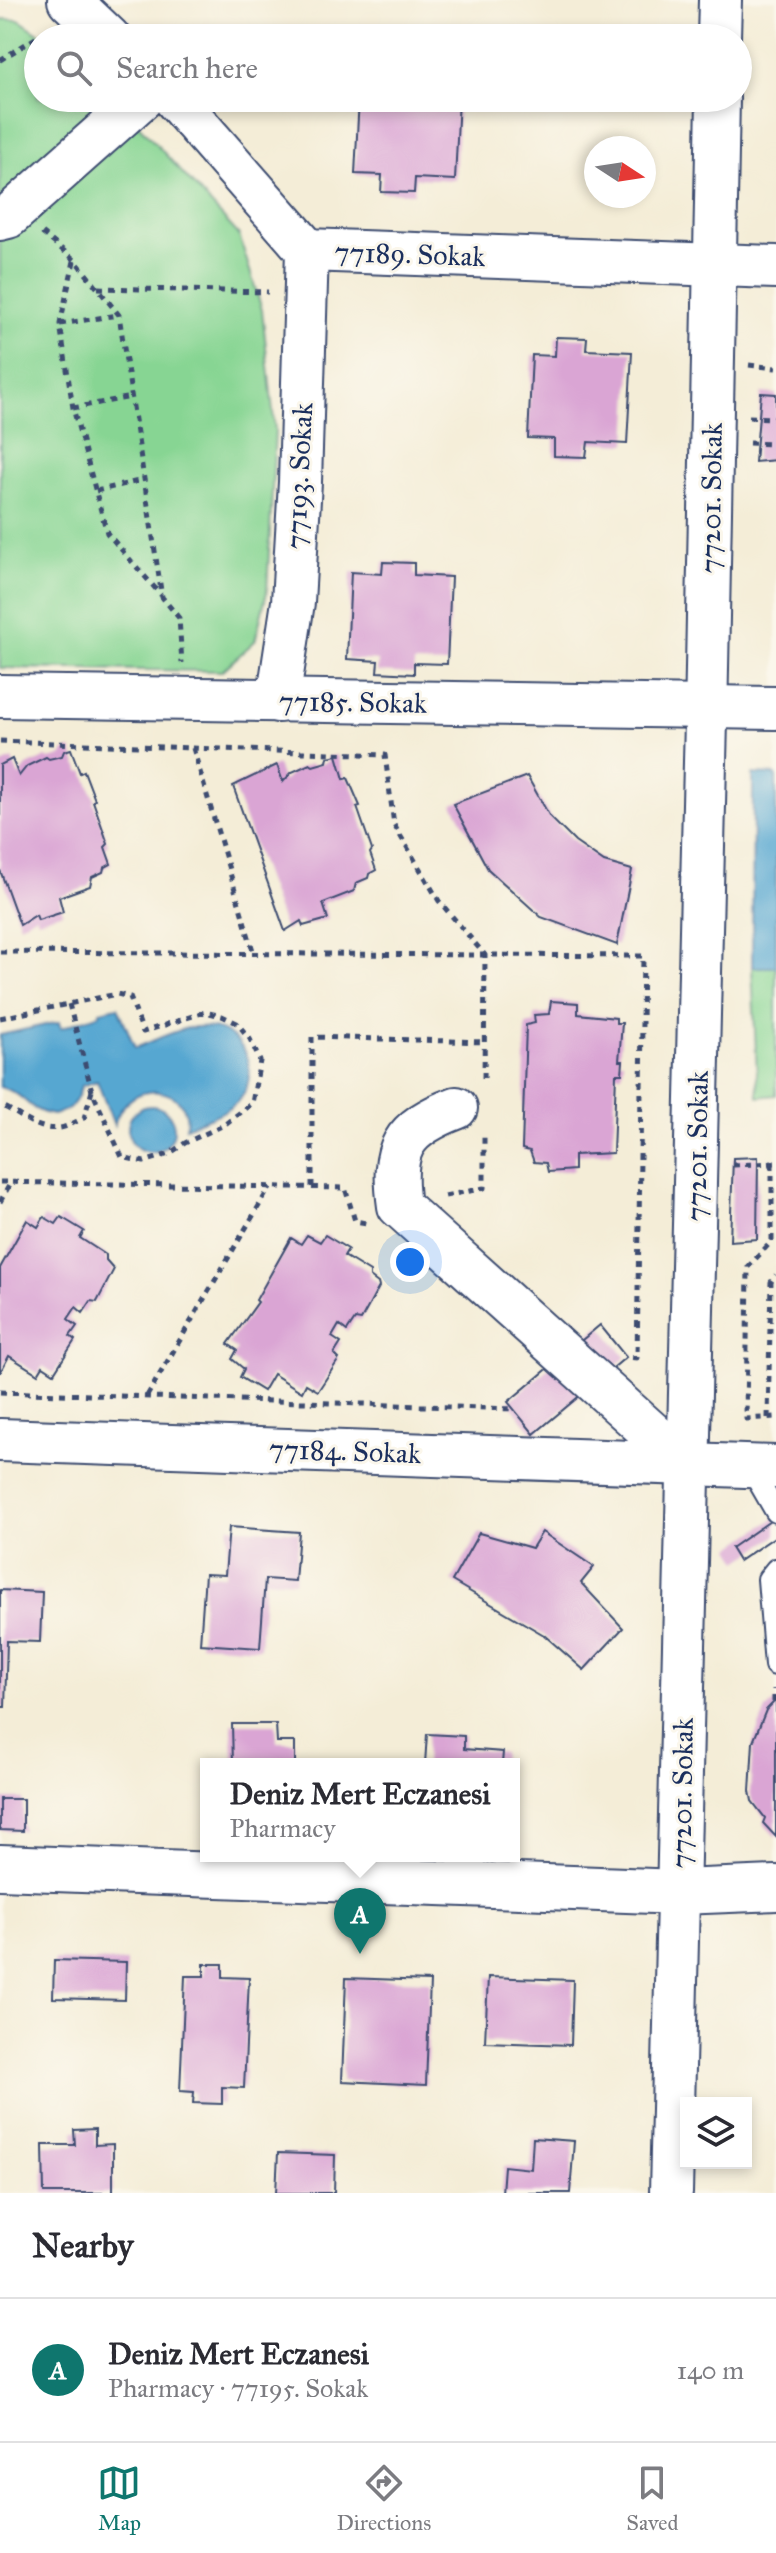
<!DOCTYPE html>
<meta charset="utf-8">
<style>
:root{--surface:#fff;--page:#f2f2f3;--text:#2b2b33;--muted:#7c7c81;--line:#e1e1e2;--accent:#0f766e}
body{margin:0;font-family:"IM FELL Great Primer",serif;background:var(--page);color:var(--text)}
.controls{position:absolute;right:24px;bottom:24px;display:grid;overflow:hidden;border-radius:0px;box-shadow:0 4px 12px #0003}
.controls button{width:72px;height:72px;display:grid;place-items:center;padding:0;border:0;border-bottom:2px solid var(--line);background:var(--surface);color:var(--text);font:40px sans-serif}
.compass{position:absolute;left:584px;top:136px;width:72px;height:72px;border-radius:50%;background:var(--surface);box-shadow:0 4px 12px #0003;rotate:102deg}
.you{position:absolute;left:410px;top:1262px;width:28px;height:28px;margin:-20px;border:6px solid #fff;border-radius:50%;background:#1a73e8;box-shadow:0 0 0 12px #1a73e833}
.badge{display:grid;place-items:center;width:52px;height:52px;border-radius:50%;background:var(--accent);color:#fff;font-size:26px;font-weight:700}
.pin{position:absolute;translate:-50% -66px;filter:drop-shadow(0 2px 4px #0008)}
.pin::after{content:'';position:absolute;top:42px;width:28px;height:24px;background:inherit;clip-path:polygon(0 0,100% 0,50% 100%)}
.popup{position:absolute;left:200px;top:1758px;width:320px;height:104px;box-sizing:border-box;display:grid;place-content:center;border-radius:0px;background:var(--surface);filter:drop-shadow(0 2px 6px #0005);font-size:26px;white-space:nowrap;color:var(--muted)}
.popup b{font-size:30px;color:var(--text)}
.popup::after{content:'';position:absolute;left:50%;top:100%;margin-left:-16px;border:16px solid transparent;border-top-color:var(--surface)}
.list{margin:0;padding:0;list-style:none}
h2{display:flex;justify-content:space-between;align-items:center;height:104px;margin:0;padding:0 32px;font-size:34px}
h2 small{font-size:26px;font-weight:400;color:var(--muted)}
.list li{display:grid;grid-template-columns:52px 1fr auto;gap:24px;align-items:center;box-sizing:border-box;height:144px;padding:0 32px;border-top:2px solid var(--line)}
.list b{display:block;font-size:30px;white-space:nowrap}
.list p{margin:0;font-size:26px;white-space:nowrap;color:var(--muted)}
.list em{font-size:26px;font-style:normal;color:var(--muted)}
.icon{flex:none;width:44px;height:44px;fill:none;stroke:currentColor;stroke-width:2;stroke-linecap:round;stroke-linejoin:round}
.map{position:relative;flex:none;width:776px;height:2193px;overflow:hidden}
.search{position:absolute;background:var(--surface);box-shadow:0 4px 12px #0003;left:24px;right:24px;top:24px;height:88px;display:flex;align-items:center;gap:20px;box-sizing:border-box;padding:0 28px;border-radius:44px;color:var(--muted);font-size:30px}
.sheet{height:248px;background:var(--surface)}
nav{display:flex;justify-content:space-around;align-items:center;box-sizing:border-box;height:112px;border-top:2px solid var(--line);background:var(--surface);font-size:22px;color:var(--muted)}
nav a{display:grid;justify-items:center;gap:4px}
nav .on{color:var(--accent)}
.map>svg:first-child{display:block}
.green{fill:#87d593;stroke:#518278;stroke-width:2}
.water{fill:#56a7d1;stroke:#386b98;stroke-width:2}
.building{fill:#daa5d4}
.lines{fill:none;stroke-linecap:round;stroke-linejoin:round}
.lane-casing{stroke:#3c4c70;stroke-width:24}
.street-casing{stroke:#3c4c70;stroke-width:46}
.secondary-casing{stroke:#3c4c70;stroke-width:48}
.path{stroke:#3c4c70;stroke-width:5;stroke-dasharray:6 6;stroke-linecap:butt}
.lane{stroke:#fff;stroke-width:20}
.street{stroke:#fff;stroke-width:42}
.secondary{stroke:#fff;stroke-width:44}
.labels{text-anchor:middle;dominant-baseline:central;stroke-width:6;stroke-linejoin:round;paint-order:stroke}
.street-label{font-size:28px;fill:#1b2f5e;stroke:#fbf7ec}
</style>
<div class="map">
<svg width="776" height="2193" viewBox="0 0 776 2193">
<rect width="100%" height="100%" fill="#fbf7ec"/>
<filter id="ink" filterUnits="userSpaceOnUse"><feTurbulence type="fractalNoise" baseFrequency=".0125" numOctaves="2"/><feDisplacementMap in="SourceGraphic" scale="16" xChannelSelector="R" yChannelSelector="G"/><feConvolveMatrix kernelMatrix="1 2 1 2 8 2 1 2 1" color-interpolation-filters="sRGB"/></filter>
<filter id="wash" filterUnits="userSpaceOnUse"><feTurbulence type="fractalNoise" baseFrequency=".006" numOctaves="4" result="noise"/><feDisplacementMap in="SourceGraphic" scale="32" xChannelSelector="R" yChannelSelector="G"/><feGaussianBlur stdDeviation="1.8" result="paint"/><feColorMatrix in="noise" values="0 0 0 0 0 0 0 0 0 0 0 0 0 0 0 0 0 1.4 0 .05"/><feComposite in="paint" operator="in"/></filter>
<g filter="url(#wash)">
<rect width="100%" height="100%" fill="#f4edd7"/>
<!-- green -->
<g class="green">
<path d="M0 19 19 20 46 38H38V98H114L239 235 262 310 275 430 267 592 255 641 222 671 0 668Z"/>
<path d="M752 967H776V1095L758 1097Z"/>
</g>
<!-- water -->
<g class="water">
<path d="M753 774 776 775V967H752Z"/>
<path d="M118 1007 135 1048C157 1040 182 1025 205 1027 249 1029 265 1083 231 1107 218 1116 200 1121 186 1127 194 1087 128 1074 114 1125L97 1081 81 1086C77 1104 70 1110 53 1115 26 1111 27 1094 0 1087V1035L59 1022 61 1028 100 1014V1011Z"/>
<circle cx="151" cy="1129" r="23"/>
</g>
<g id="blocks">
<!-- building -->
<g class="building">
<path d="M359 98H459L455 180 415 178 414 193 381 192 382 175 355 174Z"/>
<path d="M556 337 587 338 586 350 632 352 627 444 588 442 586 457 554 456V439L528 438 532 355 555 356Z"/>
<path d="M761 393 776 394V460L755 462Z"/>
<path d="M383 562 414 563V575L451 577 447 664 414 663V674L377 672 378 661 347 659 351 572 382 574Z"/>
<path d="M71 749 80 773 84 771 95 800 93 801 108 844 105 847 111 864 104 868 103 872 92 877 90 886 59 897 63 912 38 920 36 915 20 925 0 870V765L12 759 19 776 27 766 46 757 49 759 62 756 64 751Z"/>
<path d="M337 755 344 779 348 778 360 806 357 807 372 850 370 853 376 870 369 874 368 878 356 883 354 891 323 903 328 919 303 926 301 921 285 931 233 786 277 765 283 782 292 772 310 764 313 766 327 762 328 757Z"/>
<path d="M527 776 550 817 575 842 604 862 632 870 617 945 541 917 488 869 453 804Z"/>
<path d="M551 1001 578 1003V1014L616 1018V1023H622L619 1061H623L622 1074H616L613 1153 574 1155V1170L548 1172 546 1163 534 1162 530 1151 522 1149 526 1025 535 1023 534 1015 549 1014Z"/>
<path d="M758 1157 757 1239 730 1241 733 1158Z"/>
<path d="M44 1217 56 1224 61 1217 84 1231 80 1238 106 1255V1260L114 1269 97 1302 91 1301 83 1313 76 1307 68 1319 77 1326 70 1336 75 1340 54 1373 43 1366 38 1374 9 1356 0 1373V1268L27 1220 38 1227Z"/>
<path d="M307 1235 320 1242 325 1235 348 1249 344 1256 370 1272V1277L378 1283 379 1287 361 1320 355 1319 347 1331 339 1325 332 1337 341 1343 334 1354 339 1359 318 1391 306 1384 302 1392 273 1374 263 1391 240 1377 244 1369 232 1359 237 1350 228 1344 258 1302 256 1300 291 1238 301 1244Z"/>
<path d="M600 1325 626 1357 534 1434 508 1402Z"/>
<path d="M776 1517V1536L739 1561 731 1548Z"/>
<path d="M229 1527 299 1532 295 1581 265 1579 260 1648 200 1644 205 1574 225 1575Z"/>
<path d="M542 1532 594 1567 581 1583 623 1628 584 1670 544 1635 452 1581 479 1533 532 1548Z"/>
<path d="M0 1590 42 1592 40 1642 7 1641 5 1707H0Z"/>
<path d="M776 1700V1837L763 1823 765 1818 752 1801 750 1791 753 1742 766 1710Z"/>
<path d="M232 1724H276L277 1742H295V1764H233Z"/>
<path d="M427 1734 464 1736V1749L503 1752 502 1764H425Z"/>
<path d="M0 1799H23V1831L0 1830Z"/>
<path d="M54 1960 126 1962 125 2000 53 1998Z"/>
<path d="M204 1964H223V1977L249 1978 244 2088 222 2087V2104L193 2103 194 2092 180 2091 185 1976H204Z"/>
<path d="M488 1977 573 1980 571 2045 485 2042Z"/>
<path d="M346 1978 430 1981 426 2085 342 2081Z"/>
<path d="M95 2129V2145L113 2144V2193H44L43 2145H75L74 2130Z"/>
<path d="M533 2138 574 2141 570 2193H502L504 2166 531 2169Z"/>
<path d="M278 2153 335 2155 334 2193H276Z"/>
</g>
</g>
</g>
<g filter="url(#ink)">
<use href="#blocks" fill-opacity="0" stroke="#3c4c70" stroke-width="2"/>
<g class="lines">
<defs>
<g id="lane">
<path d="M750 1467 776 1512"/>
<path d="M775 1665 768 1579 776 1569"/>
</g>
<g id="street">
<path d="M69 0 109 38"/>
<path d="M719 38 720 0"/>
<path d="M174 98 307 250 776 267"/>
<path d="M0 219 8 217 142 98"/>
<path d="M0 696 776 708"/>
<path d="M278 701 293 602 300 482 307 250"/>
<path d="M456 1108C401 1129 391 1149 399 1206L663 1443 690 1463"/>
<path d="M0 1440 776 1467"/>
<path d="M671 2193 706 720 718 98"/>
</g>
<path id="secondary" d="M0 1867 680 1892 776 1888"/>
</defs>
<!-- lane casing -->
<use href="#lane" class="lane-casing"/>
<!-- street casing -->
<use href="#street" class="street-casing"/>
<!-- secondary casing -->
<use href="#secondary" class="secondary-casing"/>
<!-- path -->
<g class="path">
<path d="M0 60 47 31"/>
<path d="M42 233 75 260 119 315 162 597 179 618 182 663"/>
<path d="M74 261 60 324 73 408 107 533 161 595"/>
<path d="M98 288 268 292"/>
<path d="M60 324 118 315"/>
<path d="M749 365 776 368"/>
<path d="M73 408 131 397"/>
<path d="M749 417 776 418"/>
<path d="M749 443 776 444"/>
<path d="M96 491 143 480"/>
<path d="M0 741 385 755 394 825 439 901 485 955 484 1084"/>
<path d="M193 748 254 954"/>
<path d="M0 952 643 956 637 1358 626 1357"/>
<path d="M69 1004 92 1091"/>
<path d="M0 1018 117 994 130 997 143 1032 205 1012 222 1016 237 1023 250 1039 260 1061 252 1103 224 1125 185 1143 169 1154 144 1162 122 1157 92 1091 84 1118C77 1121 67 1127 60 1128 36 1132 20 1113 0 1105"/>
<path d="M772 1163V1241L748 1267 746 1419 776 1417"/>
<path d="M733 1165 776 1163"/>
<path d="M0 1182 345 1188 355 1221 366 1223"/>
<path d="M312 1187V1037L485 1042"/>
<path d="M445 1196 484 1188V1134"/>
<path d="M0 1202 11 1182"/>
<path d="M0 1392 514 1409"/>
<path d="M147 1396 270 1187"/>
<path d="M768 1418 771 1282 776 1275"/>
<path d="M774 1702V1689"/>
</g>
<!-- lane -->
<use href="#lane" class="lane"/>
<!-- street -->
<use href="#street" class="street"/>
<!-- secondary -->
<use href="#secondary" class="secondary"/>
</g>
</g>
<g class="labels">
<!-- street labels -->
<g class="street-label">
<text transform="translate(410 254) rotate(2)">77189. Sokak</text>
<text transform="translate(299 476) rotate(-87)">77193. Sokak</text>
<text transform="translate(711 498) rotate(-89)">77201. Sokak</text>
<text transform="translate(353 702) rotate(1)">77185. Sokak</text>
<text transform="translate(697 1146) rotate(-89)">77201. Sokak</text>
<text transform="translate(345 1451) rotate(2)">77184. Sokak</text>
<text transform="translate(682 1793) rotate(-89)">77201. Sokak</text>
</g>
</g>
</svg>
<div class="controls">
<button><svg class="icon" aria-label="layers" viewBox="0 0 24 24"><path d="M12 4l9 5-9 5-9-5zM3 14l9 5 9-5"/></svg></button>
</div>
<svg class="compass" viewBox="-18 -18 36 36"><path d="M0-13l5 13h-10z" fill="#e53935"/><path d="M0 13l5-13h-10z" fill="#7c7c81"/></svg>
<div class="you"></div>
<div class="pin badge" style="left:360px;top:1954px">A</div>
<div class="popup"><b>Deniz Mert Eczanesi</b>Pharmacy</div>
<div class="search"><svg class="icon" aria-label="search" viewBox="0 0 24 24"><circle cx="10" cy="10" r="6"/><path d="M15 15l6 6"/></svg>Search here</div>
</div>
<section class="sheet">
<h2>Nearby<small></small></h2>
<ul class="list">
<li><span class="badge">A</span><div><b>Deniz Mert Eczanesi</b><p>Pharmacy · 77195. Sokak</p></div><em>140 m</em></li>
</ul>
</section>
<nav>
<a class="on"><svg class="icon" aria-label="map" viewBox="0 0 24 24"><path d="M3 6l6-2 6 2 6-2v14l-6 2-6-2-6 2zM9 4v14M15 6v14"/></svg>Map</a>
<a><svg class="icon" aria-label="directions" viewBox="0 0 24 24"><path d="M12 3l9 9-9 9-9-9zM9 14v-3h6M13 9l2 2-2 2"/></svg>Directions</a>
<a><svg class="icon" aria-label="saved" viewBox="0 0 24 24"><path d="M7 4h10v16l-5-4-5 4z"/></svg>Saved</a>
</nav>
